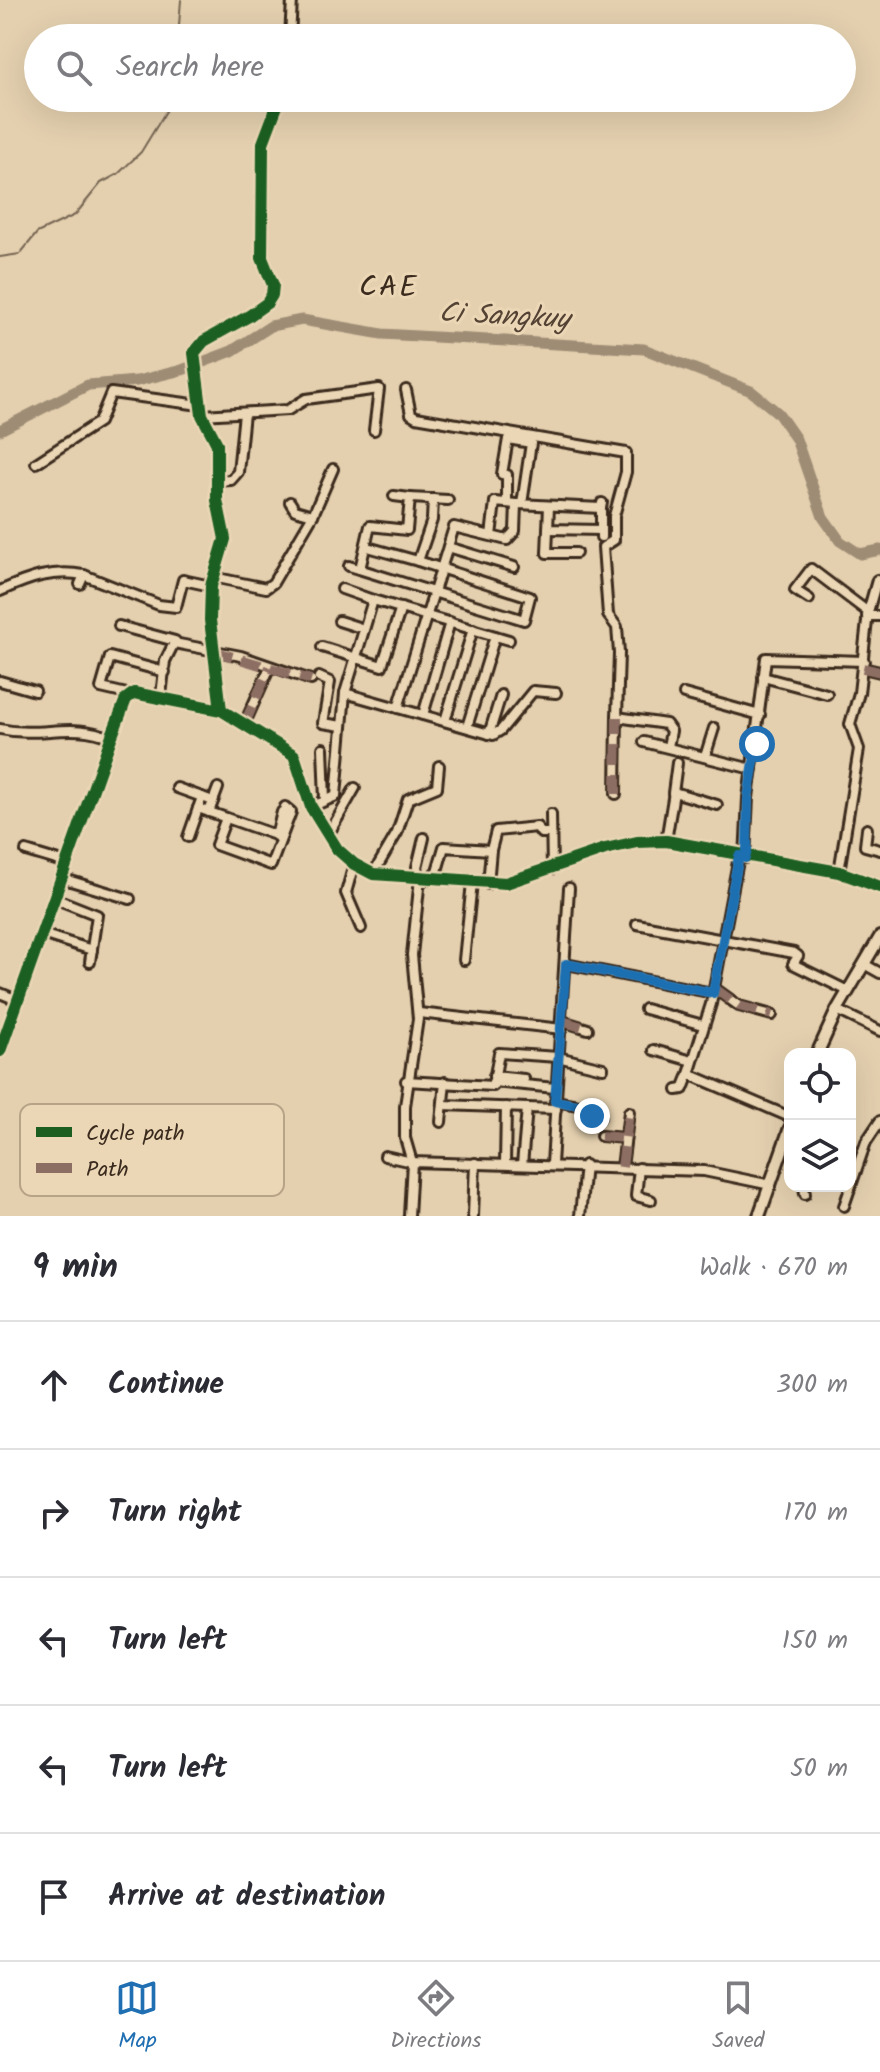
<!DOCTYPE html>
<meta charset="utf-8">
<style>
:root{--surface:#fff;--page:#f7f7f7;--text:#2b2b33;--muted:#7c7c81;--line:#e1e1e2;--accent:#1f6fb2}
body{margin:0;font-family:Kalam,sans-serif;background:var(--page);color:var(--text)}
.controls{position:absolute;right:24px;bottom:24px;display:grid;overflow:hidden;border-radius:16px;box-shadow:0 8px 32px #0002}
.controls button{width:72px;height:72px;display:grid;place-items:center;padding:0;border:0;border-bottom:2px solid var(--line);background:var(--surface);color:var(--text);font:40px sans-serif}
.stop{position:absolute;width:24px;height:24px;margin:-18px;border:6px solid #1f6fb2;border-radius:50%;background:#fff}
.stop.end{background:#1f6fb2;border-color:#fff;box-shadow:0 2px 8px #0008}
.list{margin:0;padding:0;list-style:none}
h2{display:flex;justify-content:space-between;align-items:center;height:104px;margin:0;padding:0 32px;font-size:34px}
h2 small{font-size:26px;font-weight:400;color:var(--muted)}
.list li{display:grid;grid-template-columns:52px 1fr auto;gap:24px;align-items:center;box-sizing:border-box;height:128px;padding:0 32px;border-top:2px solid var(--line)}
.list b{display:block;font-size:30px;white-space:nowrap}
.list em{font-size:26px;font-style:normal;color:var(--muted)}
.icon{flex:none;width:44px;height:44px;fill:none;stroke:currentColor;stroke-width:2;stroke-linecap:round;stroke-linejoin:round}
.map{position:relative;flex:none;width:880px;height:1216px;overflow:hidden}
.search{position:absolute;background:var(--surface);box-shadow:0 8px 32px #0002;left:24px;right:24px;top:24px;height:88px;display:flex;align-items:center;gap:20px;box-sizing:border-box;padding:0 28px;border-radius:44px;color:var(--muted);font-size:30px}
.sheet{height:744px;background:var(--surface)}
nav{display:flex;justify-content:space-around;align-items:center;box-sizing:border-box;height:112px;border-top:2px solid var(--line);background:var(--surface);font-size:22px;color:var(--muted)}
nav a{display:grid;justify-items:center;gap:4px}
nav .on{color:var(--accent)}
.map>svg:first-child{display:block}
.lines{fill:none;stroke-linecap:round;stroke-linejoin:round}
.stream{stroke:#766552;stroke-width:2}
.river{stroke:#9e8c74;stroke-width:11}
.minor-casing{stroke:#3b2a1e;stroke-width:14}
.major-casing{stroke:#3b2a1e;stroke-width:16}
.minor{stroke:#ebd7b5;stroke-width:8}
.major{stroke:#ebd7b5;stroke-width:10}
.quiet{stroke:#8d6e63;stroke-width:10;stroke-dasharray:20 10;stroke-linecap:butt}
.cycleway-casing{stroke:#ebd7b5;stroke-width:17}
.cycleway{stroke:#1b5e20;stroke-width:12}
.route{stroke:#1f6fb2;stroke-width:10}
.labels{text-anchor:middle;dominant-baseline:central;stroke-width:6;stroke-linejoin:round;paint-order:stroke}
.water-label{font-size:28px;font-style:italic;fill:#544234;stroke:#ebd7b5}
.quarter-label{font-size:30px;letter-spacing:2px;fill:#3b2a1e;stroke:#ebd7b5}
.key{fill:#ebd7b5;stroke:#b6a388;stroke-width:2}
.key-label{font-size:22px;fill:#3b2a1e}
</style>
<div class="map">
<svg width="880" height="1216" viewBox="0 0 880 1216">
<rect width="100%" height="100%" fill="#e4d0af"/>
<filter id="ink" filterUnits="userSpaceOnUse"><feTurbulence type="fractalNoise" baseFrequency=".0125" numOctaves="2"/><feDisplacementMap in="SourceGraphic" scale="16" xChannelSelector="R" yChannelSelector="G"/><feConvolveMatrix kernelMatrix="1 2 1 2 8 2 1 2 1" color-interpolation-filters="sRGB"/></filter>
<g filter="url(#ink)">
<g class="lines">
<!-- stream -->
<g class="stream">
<path d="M178 38 181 0"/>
<path d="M0 257 20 254 37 233 75 215 101 183 118 174 141 152 174 98"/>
</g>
<!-- river -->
<path class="river" d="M0 430 88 385 137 381 182 370 232 351 271 326 302 320 382 334 644 349 751 391 778 413 796 439 823 517 840 541 860 554 880 550"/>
<defs>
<g id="minor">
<path d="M290 38 292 0"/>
<path d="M406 390 411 414 416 417 626 453V472L614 516V540L603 547 608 615 617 627 619 653 617 717 666 724 671 731 668 747"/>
<path d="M202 415 288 410 306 399 379 389 374 430"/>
<path d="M36 463 99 422 111 393 200 405"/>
<path d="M217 481 231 480 238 472 244 413"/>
<path d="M410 498 448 500"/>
<path d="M507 503V475L502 474 508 439 531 443 522 504"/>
<path d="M517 504 601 508 602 503"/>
<path d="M549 506 548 529 601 530"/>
<path d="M313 515 333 469"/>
<path d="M548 529 547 553H576"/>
<path d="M601 537V508"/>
<path d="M448 547 514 567"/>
<path d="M371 548 418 561"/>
<path d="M349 566 524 620 530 597 418 561 432 520 433 499"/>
<path d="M360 569 370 526 407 530 410 498 394 496"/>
<path d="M213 577 266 588 273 583 313 515 295 510 290 502"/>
<path d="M80 584 84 575 159 605 176 607 183 580 211 586"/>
<path d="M342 589 373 600 345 693"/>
<path d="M0 591C29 578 53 569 84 575"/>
<path d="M809 599 795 590 811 569 868 612"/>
<path d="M373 600 509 640"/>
<path d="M867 616H880"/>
<path d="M339 621 364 629"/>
<path d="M119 626 175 641 165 661 161 696"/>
<path d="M174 643 241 656 311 680"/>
<path d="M322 647 382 666 401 608"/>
<path d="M863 668 880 672"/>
<path d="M319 677 330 682 323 723 342 726"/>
<path d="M763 677 827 694"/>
<path d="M0 681 35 691"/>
<path d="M684 694 760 715"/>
<path d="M131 695 101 688 110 657 165 672"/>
<path d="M398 708 454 527 507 540 515 531 516 504 495 502 491 536"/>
<path d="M221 710 210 620 211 586 225 539 217 500V444L202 415 194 353 204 341 249 316 267 303 272 295 273 285 262 258 263 143 280 98"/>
<path d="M423 715 450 622"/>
<path d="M445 721 473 629"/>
<path d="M244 725 270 667"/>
<path d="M467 727 495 636"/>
<path d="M0 729C42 738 72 721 111 738"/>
<path d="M489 734 501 695"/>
<path d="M644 742 752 769"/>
<path d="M323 748 325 800"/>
<path d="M705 757 714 728"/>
<path d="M177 788 213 801"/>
<path d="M673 793 677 763"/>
<path d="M616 794 617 717"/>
<path d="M311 807 336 796 345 693 493 735 501 730 533 691 556 693"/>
<path d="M198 808 281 837"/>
<path d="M209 812 218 788"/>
<path d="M551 814 552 869"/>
<path d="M226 818 216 845 271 865 291 812 285 807 283 814 289 815"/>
<path d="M867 829 865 846 880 850"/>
<path d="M328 835 355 788"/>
<path d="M276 836 282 812"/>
<path d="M188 837 202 797"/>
<path d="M666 841 674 792 717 805"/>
<path d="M26 851 66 863"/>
<path d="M745 858 748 798 766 658 864 661"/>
<path d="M354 864 346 893 361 928"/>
<path d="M839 872 859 749 850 724 859 693 868 612 877 580"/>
<path d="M373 874 397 833 408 799 437 787 439 766"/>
<path d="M61 878 130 899"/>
<path d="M427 880 437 871 444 847 491 850 496 831 537 827 541 833H551"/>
<path d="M488 884 491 850"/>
<path d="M54 898 97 915 90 962"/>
<path d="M637 924 794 953 798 956 793 964 848 991"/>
<path d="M42 934 92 950"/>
<path d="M464 960 472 882"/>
<path d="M566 964 713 993"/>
<path d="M864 964 880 973"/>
<path d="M714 988 739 1006 772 1015"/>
<path d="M0 993 17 1000"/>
<path d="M645 1009 703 1025"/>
<path d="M837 1010 880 1031"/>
<path d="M419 1013 562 1029"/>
<path d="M562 1021 588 1029"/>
<path d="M654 1050 692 1061"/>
<path d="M0 1051 111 738 126 699 134 693 221 710 294 755 311 807 337 849 354 864 373 874 506 883 605 849 637 842 666 841 839 872 880 887"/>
<path d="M689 1074 711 1004 739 856"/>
<path d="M494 1076 524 1079"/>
<path d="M406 1081 493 1086 499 1053 558 1057 603 1068"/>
<path d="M493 1082 555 1088"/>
<path d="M677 1090 683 1089 689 1074 790 1117"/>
<path d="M555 1101 590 1107 591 1115 600 1117"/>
<path d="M443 1105 556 1109"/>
<path d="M441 1122 445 1082"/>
<path d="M601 1136 625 1138"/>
<path d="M385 1156 412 1162 704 1171 771 1185"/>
<path d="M505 1164 506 1107"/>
<path d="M552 1164 569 888"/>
<path d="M522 1165 527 1108"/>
<path d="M622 1167 629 1112"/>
<path d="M639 1168 636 1196 651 1200"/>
<path d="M804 1186 805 1194"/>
<path d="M844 1206 866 1142 880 1121"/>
<path d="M409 1216 412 1162 405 1138V1106L418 1019 412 955 420 878 417 867 424 838"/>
<path d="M473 1216 475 1163"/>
<path d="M580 1216 585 1165"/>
</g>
<g id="major">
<path d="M817 1054 837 1010 880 937"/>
<path d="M759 1216 790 1128"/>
</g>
</defs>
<!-- minor casing -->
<use href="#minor" class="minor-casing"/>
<!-- major casing -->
<use href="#major" class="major-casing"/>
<!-- minor -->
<use href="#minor" class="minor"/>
<!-- major -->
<use href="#major" class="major"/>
<!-- quiet -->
<g class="quiet">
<path d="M213 651 311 680"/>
<path d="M863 668 880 672"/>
<path d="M244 725 270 667"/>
<path d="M616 794 617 717"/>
<path d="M714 988 739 1006 772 1015"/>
<path d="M562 1021 588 1029"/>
<path d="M601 1136 625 1138"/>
<path d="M622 1167 629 1112"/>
</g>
<defs>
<g id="cycleway">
<path d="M221 710 210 620 211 586 225 539 217 500V444L202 415 194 353 204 341 249 316 267 303 272 295 273 285 262 258 263 143 280 98"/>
<path d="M0 1051 111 738 126 699 134 693 221 710 294 755 311 807 337 849 354 864 373 874 506 883 605 849 637 842 666 841 839 872 880 887"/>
</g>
</defs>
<!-- cycleway casing -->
<use href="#cycleway" class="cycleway-casing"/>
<!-- cycleway -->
<use href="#cycleway" class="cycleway"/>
</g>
</g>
<g class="lines" filter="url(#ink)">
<!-- route -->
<path class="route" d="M592 1116 590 1107 555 1101 566 964 713 993 739 856 745 858 747 851 748 798 757 744"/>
</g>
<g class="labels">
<!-- water labels -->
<g class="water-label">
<text transform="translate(504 317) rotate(3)">Ci Sangkuy</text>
</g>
<!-- quarter labels -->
<g class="quarter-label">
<text x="389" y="288">CAE</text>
</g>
</g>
<!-- legend -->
<rect x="20" y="1104" width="264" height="92" rx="12" class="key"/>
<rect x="36" y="1127" width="36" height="10" fill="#1b5e20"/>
<rect x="36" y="1163" width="36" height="10" fill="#8d6e63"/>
<g class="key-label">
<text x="86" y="1140">Cycle path</text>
<text x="86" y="1176">Path</text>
</g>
</svg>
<div class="controls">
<button><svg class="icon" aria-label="locate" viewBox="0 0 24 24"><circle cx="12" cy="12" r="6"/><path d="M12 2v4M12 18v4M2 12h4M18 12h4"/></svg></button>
<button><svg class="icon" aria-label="layers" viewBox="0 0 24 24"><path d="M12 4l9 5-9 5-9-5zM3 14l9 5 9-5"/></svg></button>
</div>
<div class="stop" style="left:757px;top:744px"></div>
<div class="stop end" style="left:592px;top:1116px"></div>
<div class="search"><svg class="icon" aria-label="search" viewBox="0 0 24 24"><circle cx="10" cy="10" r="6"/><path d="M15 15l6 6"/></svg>Search here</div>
</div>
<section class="sheet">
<h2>9 min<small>Walk · 670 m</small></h2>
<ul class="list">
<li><svg class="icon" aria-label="ahead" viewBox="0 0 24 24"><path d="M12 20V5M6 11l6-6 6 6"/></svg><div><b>Continue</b></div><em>300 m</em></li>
<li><svg class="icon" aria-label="right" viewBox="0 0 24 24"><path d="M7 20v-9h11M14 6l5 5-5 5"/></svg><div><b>Turn right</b></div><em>170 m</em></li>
<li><svg class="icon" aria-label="left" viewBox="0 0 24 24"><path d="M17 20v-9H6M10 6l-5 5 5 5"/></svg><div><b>Turn left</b></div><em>150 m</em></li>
<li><svg class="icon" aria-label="left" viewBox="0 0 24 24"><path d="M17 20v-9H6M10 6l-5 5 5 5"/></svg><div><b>Turn left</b></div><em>50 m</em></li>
<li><svg class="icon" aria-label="arrive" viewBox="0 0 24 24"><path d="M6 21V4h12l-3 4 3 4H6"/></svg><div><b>Arrive at destination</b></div></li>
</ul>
</section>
<nav>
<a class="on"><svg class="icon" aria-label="map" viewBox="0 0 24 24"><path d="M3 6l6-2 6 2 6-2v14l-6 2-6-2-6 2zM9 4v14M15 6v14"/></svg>Map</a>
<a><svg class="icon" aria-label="directions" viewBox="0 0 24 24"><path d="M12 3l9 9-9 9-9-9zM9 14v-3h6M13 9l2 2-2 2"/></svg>Directions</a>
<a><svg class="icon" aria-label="saved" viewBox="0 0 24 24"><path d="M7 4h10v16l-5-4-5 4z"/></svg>Saved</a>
</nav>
